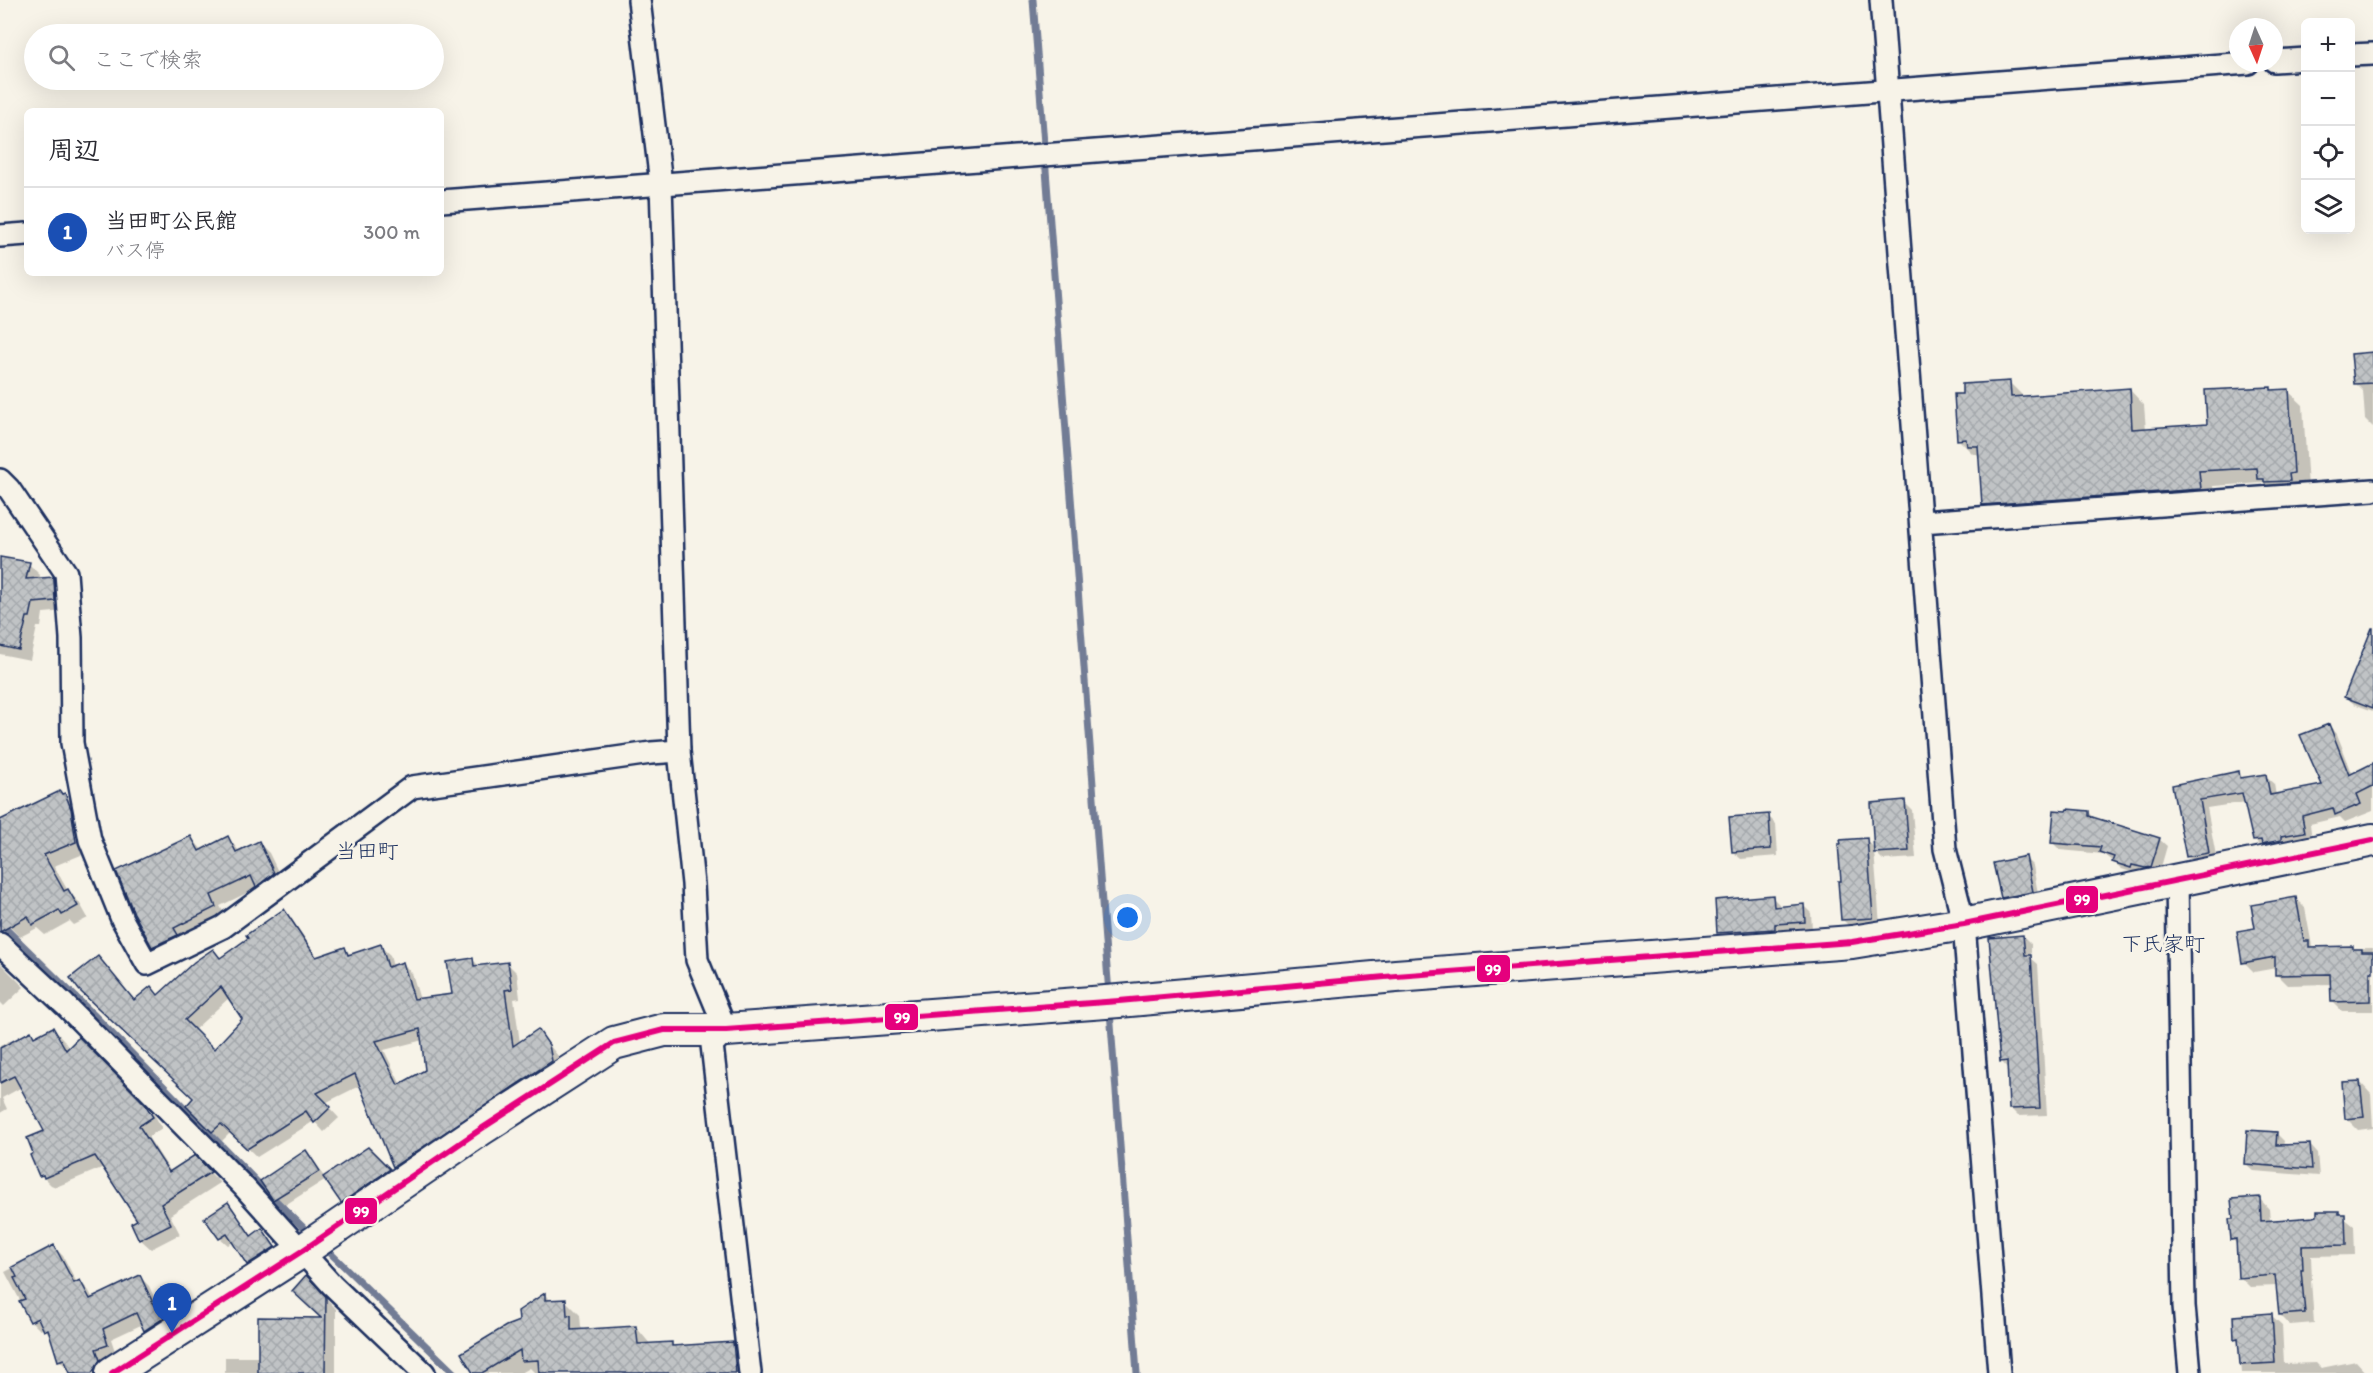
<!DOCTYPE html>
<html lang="ja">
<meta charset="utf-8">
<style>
:root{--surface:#fff;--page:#f2f2f3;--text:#2b2b33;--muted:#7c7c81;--line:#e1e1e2;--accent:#d1495b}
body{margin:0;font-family:Itim,"Klee One",sans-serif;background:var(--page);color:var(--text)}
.controls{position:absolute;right:18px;top:18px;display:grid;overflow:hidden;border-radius:9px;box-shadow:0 6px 24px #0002}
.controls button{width:54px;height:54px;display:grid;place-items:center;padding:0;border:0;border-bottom:2px solid var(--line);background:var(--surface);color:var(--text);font:30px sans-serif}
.compass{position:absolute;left:2229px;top:18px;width:54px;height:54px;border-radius:50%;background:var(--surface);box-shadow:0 6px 24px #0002;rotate:177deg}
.you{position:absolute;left:1128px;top:918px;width:21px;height:21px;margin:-15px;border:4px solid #fff;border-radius:50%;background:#1a73e8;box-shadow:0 0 0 9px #1a73e833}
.badge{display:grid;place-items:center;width:39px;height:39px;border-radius:50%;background:var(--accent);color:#fff;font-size:20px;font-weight:700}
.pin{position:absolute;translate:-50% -50px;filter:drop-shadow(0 2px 3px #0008)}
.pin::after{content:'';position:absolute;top:32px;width:21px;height:18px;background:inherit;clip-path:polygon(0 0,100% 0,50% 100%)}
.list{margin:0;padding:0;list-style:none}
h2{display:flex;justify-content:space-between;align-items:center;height:78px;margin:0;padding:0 24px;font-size:26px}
h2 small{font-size:20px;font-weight:400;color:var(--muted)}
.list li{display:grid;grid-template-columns:39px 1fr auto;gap:18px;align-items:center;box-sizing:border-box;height:90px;padding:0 24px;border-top:2px solid var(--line)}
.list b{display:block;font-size:22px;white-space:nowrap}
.list p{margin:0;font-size:20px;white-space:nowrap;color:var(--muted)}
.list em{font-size:20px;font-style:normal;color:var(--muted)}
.icon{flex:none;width:33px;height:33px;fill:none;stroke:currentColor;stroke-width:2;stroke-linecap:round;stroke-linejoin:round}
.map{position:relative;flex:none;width:2373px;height:1373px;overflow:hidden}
.search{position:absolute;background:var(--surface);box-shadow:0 6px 24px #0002;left:24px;top:24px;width:420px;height:66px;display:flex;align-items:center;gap:15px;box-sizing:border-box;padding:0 21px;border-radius:33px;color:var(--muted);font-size:22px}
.panel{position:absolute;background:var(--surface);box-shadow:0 6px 24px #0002;left:24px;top:108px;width:420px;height:168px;border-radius:9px}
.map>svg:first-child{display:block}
.shadow{fill:#0003;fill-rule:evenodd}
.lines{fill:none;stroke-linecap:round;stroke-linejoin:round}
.stream{stroke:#727c95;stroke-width:7}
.building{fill:url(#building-cross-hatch);stroke:#1b2f5e;stroke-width:1.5;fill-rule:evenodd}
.street-casing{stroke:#1b2f5e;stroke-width:26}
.secondary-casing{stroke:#1b2f5e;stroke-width:36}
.street{stroke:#f7f3e8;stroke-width:21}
.secondary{stroke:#f7f3e8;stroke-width:32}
.bus-1-casing{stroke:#f7f3e8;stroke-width:10}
.bus-1{stroke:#e5007d;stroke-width:6}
.labels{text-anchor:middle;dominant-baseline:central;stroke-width:5;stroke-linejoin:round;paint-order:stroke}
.quarter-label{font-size:21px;fill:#1b2f5e;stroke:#f7f3e8}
.line-badge{stroke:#f7f3e8;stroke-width:2}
.badge-label{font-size:16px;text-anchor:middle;font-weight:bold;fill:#fff}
</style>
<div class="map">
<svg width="2373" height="1373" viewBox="0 0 2373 1373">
<defs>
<pattern id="building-cross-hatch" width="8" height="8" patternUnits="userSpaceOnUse" patternTransform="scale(1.5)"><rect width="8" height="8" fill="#c0c3c5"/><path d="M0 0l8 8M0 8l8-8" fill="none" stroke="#a4a8ac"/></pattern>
</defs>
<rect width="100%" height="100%" fill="#f7f3e8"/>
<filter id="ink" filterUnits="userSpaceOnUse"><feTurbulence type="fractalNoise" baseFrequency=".0167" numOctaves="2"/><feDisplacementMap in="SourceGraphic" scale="12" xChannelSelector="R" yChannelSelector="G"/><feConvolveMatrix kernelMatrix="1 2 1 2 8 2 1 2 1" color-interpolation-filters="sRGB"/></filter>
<g filter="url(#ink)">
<!-- shadow -->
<g class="shadow">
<path d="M2373 354V427L2365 419 2363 391 2355 383Z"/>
<path d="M2009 382 2024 397 2130 390 2144 405 2146 430 2208 425 2270 388 2274 391H2288L2303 405 2308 488 2275 493 2264 483 2213 486 2215 504 1998 519 1983 504 1980 457 1977 454H1973L1958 439 1964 395Z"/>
<path d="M0 559 29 564 40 575 39 580 53 579 64 590 66 611 43 613 41 627H37L30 660 0 654Z"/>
<path d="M2373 660V711L2354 704 2346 697Z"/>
<path d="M2329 725 2337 734 2353 775 2373 766V811L2345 822 2340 817 2310 824 2312 840 2263 849 2254 840 2246 802 2207 808 2217 861 2196 865 2188 857 2173 786 2238 773 2244 779 2265 776 2274 784 2276 796 2324 786Z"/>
<path d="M65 795 76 806 86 853 54 866 68 891 79 902 88 918 74 925 70 921 45 935 37 928 20 937 9 926 0 911V821Z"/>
<path d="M1904 802 1912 810 1916 858 1883 860 1874 851 1880 925 1850 927 1842 919 1843 882 1866 839 1875 849Z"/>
<path d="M2089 812 2096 820 2159 839 2167 846 2159 874 2154 875 2140 871 2139 875 2122 869 2103 854 2060 850 2052 842Z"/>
<path d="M1768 816 1776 824 1778 856 1741 859 1733 852Z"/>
<path d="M191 837 203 851 228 838 240 852 258 842 269 853 284 884 268 896 259 887 220 906 226 917 164 957 153 946 135 913Z"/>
<path d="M2025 858 2033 866 2039 899 2010 905 2002 897Z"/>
<path d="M1772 897 1779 904 1780 908 1804 906 1811 913 1812 929 1781 930 1782 936 1726 940 1719 933Z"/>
<path d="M2295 898 2305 908 2312 946 2314 949 2373 948V1011H2342L2332 1001V984L2287 985 2277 975 2276 968 2254 972 2244 962 2257 929Z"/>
<path d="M284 911 293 921 318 958 345 949 351 955 380 946 390 955 393 967 403 964 412 973 420 1000 453 996 472 959 480 967 507 963 517 973 520 998 514 999 520 1043 538 1031 558 1056 561 1071 403 1176 394 1167 361 1085 325 1103 339 1118 324 1132 314 1121 257 1157 231 1132 222 1141 188 1106 195 1098 98 958 135 1001 159 997 213 951 221 959ZM230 997 244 1019 214 1051 193 1031ZM423 1040 427 1071 401 1085 384 1050Z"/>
<path d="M2023 936 2031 944V958L2038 964 2047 1115 2018 1116 2011 1109 2008 1069 2001 1061Z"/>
<path d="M0 963 24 987 4 1006 0 1002Z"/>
<path d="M53 1028 63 1039 69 1049 79 1039 155 1116 162 1128 148 1137 171 1172 195 1157 220 1183 170 1215 180 1234 151 1249 140 1239 139 1221 104 1167 56 1187 51 1185 41 1175 46 1131 22 1087 2 1098 7 1109 0 1113V1046L9 1041 11 1043 30 1033 35 1038Z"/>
<path d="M2360 1082 2371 1094 2373 1128 2358 1130 2346 1118Z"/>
<path d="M2276 1133 2284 1141 2283 1147 2310 1145 2317 1153 2319 1176 2254 1171 2246 1164Z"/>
<path d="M368 1149 396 1178 349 1210 326 1179 282 1207 262 1182 306 1152 325 1178Z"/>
<path d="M2259 1198 2269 1209 2270 1221 2314 1219 2338 1213 2354 1226 2355 1255 2311 1256 2312 1280H2311L2314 1323 2290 1325 2280 1315 2277 1286 2250 1287 2240 1277 2238 1245 2232 1239 2234 1220Z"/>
<path d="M228 1204 252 1236 262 1230 281 1255 256 1272 233 1242 228 1245 220 1238Z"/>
<path d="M54 1247 63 1256 77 1283 80 1281 89 1291 93 1299 140 1277 149 1286 159 1308 166 1315 172 1328 155 1339 143 1324 111 1339 116 1354 104 1358 109 1370 108 1373H72L59 1360 52 1337 44 1328 40 1330 31 1321 5 1272Z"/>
<path d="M319 1290 336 1309V1373H225V1357H260L324 1319Z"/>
<path d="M545 1295 551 1301 565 1300 580 1315 581 1327 584 1331 636 1327 651 1345 671 1343 675 1347 733 1343 748 1358 749 1373H535L530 1368 521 1373H475Z"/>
<path d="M2271 1315 2282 1325 2284 1364 2316 1363 2321 1368 2356 1361 2367 1373H2242L2239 1341 2236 1338Z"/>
</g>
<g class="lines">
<!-- stream -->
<g class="stream">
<path d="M1033 0 1109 994"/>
<path d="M0 923 94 1015 262 1187 312 1236"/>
<path d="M1110 1011 1137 1373"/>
<path d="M322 1245 454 1373"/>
</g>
</g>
<!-- building -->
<g class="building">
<path d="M2373 352V383L2354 384 2351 354Z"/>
<path d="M2010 381 2011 397 2130 388 2132 429 2207 424 2205 390 2271 387V390L2289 389 2294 473 2289 474 2290 481 2264 482V479H2258L2257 468 2199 471 2201 489 1982 505 1978 446H1967L1966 439 1957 440 1954 394H1962V384Z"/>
<path d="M0 557 30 562 26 579 54 577 55 601 33 603 30 617H27L19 650 0 646Z"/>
<path d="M2372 628H2373V708L2344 697Z"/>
<path d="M2329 724 2349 775 2373 763V786L2357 794 2361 804 2335 815 2333 808 2302 816 2305 832 2281 836V840L2262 844 2261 840 2253 841 2242 793 2200 800 2209 853 2186 857 2172 785 2239 771 2240 778 2266 774 2270 795 2322 785 2300 735Z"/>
<path d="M60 791 62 794 65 793 71 809 76 842 44 855 64 891 68 889 78 906 62 915 59 910 32 925 28 916 0 932V820Z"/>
<path d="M1905 800 1909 851 1874 853 1871 803Z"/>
<path d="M2067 809 2089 811V816L2160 838 2151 867 2145 868 2132 865 2131 868 2112 862 2114 857 2099 852 2101 847 2051 843 2054 810 2066 811Z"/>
<path d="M1769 814 1771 849 1732 852 1729 817Z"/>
<path d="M191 836 199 851 228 836 236 852 259 841 274 873 256 887 251 876 211 895 216 907 174 928 178 935 152 947 134 913 116 871Z"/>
<path d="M1867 838 1873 918 1841 920 1838 881H1841L1838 844H1841L1840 840Z"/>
<path d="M2026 856 2033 892 2001 898 1993 863Z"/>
<path d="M1773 895 1774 907 1804 904 1805 922 1775 924V929L1717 933 1715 900Z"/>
<path d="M2296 897 2304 941H2309V947L2353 946V949H2362V952H2373V972H2370V1001L2331 1002 2330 974 2275 975V957L2242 963 2237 931 2255 928 2251 905Z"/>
<path d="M284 909 316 957 345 947 348 955 381 944 388 967 403 962 414 999 452 994 447 962 473 958 474 966 508 962 512 989 505 990 513 1046 538 1029 549 1045 552 1061 393 1167 355 1074 317 1093 331 1107 314 1123 306 1111 247 1149 221 1124 212 1132 186 1106 193 1098 79 990 70 978 98 956 134 1000 151 986 158 995 194 962 213 949 220 958 248 938 246 935ZM221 987 242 1019 214 1049 185 1020ZM420 1029 425 1070 398 1085 376 1041Z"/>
<path d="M2023 935 2025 955H2031L2040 1108 2009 1109 2007 1061 2000 1062 1989 938Z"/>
<path d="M53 1027 66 1050 79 1037 145 1104 153 1117 139 1126 169 1172 195 1155 211 1172 161 1204 171 1224 139 1240 131 1223 137 1220 95 1156 44 1178 43 1175 39 1176 30 1155 33 1153 27 1138 44 1131 14 1076 0 1083V1048L31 1031 34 1037Z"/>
<path d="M2360 1081 2364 1117 2345 1119 2342 1082Z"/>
<path d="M2247 1130 2277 1132 2276 1145 2310 1144 2312 1169 2245 1164Z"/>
<path d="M368 1147 390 1169 341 1203 323 1177Z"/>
<path d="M306 1150 320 1171 273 1200 260 1181Z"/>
<path d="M2260 1197 2261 1221 2314 1217 2317 1216V1211H2339V1214H2345L2346 1245 2302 1246 2303 1270H2301L2305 1313 2279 1315 2275 1275 2238 1278 2236 1239 2231 1240 2229 1219H2233L2231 1199Z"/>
<path d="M228 1202 251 1236 262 1228 275 1247 247 1265 227 1234 219 1239 204 1218Z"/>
<path d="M54 1245 74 1283 80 1280 90 1299 140 1275 154 1305 157 1304 164 1318 144 1331 136 1313 103 1329 108 1345 96 1349 100 1360 92 1373H70L64 1359 58 1361 48 1329 44 1331 38 1318 30 1322 19 1301 25 1299 14 1278 17 1277 12 1267Z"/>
<path d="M306 1275 326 1296 325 1373H258V1317L321 1318 292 1291Z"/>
<path d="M545 1293V1300L566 1299 567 1316 571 1315V1330L636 1326 638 1344 672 1342V1346L733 1342 736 1373H539L538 1360 521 1361 520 1350 482 1373H473L461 1353 506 1326 519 1321 518 1311Z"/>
<path d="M2272 1313 2275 1363 2240 1365 2238 1338 2234 1339 2233 1316Z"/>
</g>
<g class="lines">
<defs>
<g id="street">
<path d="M639 0 661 184 679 751 693 884 697 960 726 1030 712 1045 750 1373"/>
<path d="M1881 0 1945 849 1964 924 1999 1373"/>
<path d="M2350 55 2373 54"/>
<path d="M2274 61 2306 59"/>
<path d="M441 201 2248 63"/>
<path d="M0 236 27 234"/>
<path d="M0 480 9 489 66 573 71 638 72 743 90 840 122 919 147 964 223 927 412 787 651 753 679 751"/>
<path d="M1921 522 2373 490"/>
<path d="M2177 881 2184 1306 2190 1373"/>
<path d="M0 944 65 1005 244 1187 332 1285 424 1373"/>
</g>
<path id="secondary" d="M112 1373 302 1251 481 1129 614 1043 664 1030H726L1119 1001 1396 976 1852 942 1964 924 2373 840"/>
</defs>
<!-- street casing -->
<use href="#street" class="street-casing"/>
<!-- secondary casing -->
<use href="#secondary" class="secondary-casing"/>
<!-- street -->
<use href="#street" class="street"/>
<!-- secondary -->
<use href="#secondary" class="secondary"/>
<defs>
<path id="bus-1" d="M112 1373 302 1251 481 1129 614 1043 664 1030H726L1119 1001 1396 976 1852 942 1964 924 2373 840"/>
</defs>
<!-- bus-1 casing -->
<use href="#bus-1" class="bus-1-casing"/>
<!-- bus-1 -->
<use href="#bus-1" class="bus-1"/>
</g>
</g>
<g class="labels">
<!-- quarter labels -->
<g class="quarter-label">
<text x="367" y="850">当田町</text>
<text x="2163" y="943">下氏家町</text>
</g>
</g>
<g class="line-badge">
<rect x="2065" y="885" width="34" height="29" rx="6" fill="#e5007d"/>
<rect x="1476" y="954" width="35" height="29" rx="6" fill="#e5007d"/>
<rect x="884" y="1003" width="35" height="28" rx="6" fill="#e5007d"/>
<rect x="344" y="1197" width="34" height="28" rx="6" fill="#e5007d"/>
</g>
<g class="badge-label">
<text x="2082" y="905">99</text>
<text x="1493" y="975">99</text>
<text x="902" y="1023">99</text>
<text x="361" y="1217">99</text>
</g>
</svg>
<div class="controls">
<button>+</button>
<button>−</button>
<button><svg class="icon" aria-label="locate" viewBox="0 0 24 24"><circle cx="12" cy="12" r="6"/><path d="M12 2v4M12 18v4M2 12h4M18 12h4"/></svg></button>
<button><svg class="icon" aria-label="layers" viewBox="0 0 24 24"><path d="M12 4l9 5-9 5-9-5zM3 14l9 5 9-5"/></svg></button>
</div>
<svg class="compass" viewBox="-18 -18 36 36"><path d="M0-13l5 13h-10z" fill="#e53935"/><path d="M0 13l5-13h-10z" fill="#7c7c81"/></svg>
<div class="you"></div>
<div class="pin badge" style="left:172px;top:1333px;background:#1a4fb4">1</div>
<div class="search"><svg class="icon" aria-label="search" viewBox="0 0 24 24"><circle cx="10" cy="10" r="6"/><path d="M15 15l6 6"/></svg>ここで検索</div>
<section class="panel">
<h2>周辺<small></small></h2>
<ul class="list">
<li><span class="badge" style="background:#1a4fb4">1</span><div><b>当田町公民館</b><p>バス停</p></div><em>300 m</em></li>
</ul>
</section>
</div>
